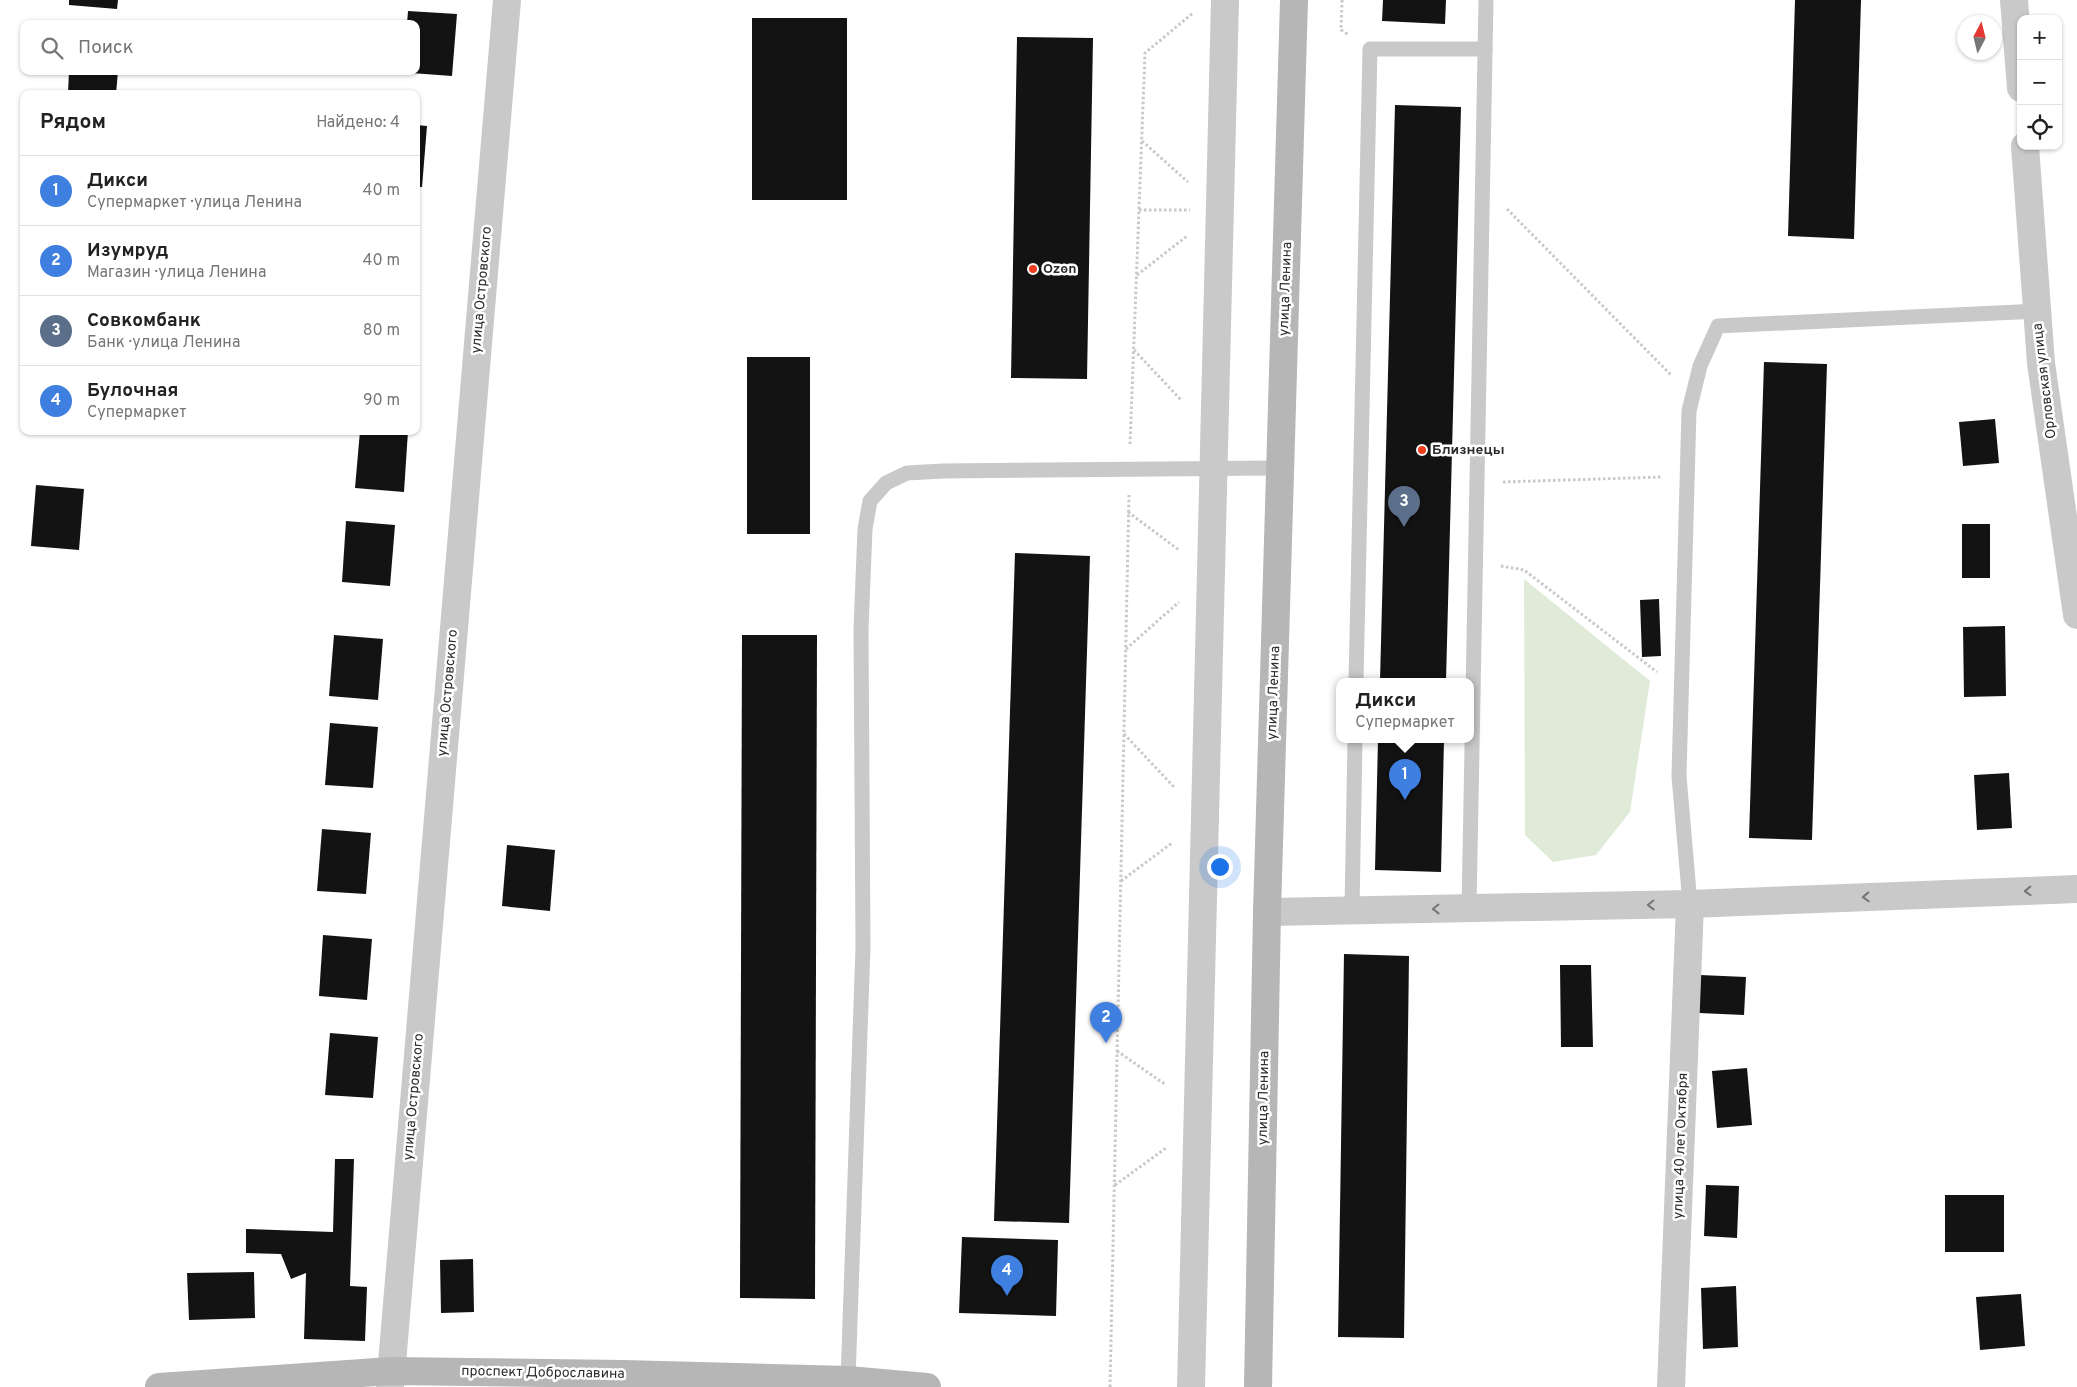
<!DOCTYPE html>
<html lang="ru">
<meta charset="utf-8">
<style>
:root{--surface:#fff;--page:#f6f6f6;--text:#222;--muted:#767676;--line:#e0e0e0;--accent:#7c3aed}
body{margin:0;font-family:Overpass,sans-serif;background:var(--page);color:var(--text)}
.controls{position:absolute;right:15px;top:15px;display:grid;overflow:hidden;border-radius:10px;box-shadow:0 1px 4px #0004}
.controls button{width:45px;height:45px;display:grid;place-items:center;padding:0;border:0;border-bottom:1px solid var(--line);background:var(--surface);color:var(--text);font:25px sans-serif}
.compass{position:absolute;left:1957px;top:15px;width:45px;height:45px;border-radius:50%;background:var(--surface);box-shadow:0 1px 4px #0004;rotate:7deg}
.you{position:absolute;left:1219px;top:866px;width:18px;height:18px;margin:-12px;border:4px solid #fff;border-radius:50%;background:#1a73e8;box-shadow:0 0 0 8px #1a73e833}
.badge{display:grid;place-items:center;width:32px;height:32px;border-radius:50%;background:var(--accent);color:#fff;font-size:16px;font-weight:700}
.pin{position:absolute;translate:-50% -41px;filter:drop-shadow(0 1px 2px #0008)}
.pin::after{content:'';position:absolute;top:26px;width:18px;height:15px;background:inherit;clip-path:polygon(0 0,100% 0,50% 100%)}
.popup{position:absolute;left:1336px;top:678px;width:138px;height:65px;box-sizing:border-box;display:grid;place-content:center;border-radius:10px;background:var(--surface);filter:drop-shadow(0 1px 4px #0005);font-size:16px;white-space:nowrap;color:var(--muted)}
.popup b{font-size:19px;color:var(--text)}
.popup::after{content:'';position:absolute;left:50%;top:100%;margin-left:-10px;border:10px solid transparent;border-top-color:var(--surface)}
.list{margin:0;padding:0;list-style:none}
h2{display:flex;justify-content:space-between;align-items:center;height:65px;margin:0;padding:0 20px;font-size:21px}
h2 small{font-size:16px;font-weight:400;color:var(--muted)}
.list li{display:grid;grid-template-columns:32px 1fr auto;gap:15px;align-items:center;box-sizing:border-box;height:70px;padding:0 20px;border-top:1px solid var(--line)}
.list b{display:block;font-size:19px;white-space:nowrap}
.list p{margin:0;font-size:16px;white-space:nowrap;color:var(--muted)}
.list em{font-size:16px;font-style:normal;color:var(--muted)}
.icon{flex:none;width:28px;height:28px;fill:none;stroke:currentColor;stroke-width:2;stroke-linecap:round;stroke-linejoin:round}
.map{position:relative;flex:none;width:2077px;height:1387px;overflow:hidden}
.search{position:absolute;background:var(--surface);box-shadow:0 1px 4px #0004;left:20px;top:20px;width:400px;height:55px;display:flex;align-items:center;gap:12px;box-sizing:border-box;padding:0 18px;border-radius:10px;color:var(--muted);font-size:19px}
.panel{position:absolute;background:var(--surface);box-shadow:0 1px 4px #0004;left:20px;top:90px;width:400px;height:345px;border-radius:10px}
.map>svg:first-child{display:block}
.green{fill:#dfebd8}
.building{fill:#131313}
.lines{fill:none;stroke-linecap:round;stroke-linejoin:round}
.path{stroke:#c9c9c9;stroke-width:3;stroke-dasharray:2.5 2.5;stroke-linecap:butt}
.lane{stroke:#c9c9c9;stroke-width:15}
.street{stroke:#c9c9c9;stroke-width:28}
.secondary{stroke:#b6b6b6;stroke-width:28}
.oneway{stroke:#737373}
.poi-dot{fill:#f03c21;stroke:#fff;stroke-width:2}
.labels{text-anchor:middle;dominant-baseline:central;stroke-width:5;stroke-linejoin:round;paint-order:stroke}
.poi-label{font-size:14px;font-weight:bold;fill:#2c2c2c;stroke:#fff;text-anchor:start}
.street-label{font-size:14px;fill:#2c2c2c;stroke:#fff}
</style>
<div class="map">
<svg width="2077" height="1387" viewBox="0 0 2077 1387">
<rect width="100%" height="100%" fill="#fff"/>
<!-- green -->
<path class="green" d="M1524 579 1650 681 1630 812 1596 855 1553 862 1525 835Z"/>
<!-- building -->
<g class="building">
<path d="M69 0H118L117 9 69 5Z"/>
<path d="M1383 0H1446L1445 24 1382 21Z"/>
<path d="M1795 0H1861L1854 239 1788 236Z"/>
<path d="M408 11 457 14 452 76 411 73 416 71V24H407Z"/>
<rect x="752" y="18" width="95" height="182"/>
<path d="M1017 37 1093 38 1087 379 1011 378Z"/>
<path d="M69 71H118L116 94H68Z"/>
<path d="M1395 105 1461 107 1446 681H1380Z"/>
<path d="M416 125 427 126 422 187H416Z"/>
<rect x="747" y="357" width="63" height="177"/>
<path d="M1764 362 1827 364 1812 840 1749 838Z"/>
<path d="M1995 419 1999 463 1963 466 1959 422Z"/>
<path d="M360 431H408L404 492 355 488Z"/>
<path d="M36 485 84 489 79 550 31 546Z"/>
<path d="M346 521 395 525 390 586 342 582Z"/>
<rect x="1962" y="524" width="28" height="54"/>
<path d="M1015 553 1090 556 1069 1223 994 1221Z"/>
<path d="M1659 599 1661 656 1642 657 1640 600Z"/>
<path d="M2005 626 2006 696 1964 697 1963 627Z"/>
<path d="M334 635 383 639 378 700 329 696Z"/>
<path d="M742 635H817L815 1299 740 1298Z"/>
<path d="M330 723 378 727 373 788 325 785Z"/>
<path d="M1378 739H1444L1441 872 1375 870Z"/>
<path d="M2009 773 2012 828 1977 830 1974 775Z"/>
<path d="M322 829 371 833 366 894 317 891Z"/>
<path d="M507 845 555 850 550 911 502 906Z"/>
<path d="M323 935 372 939 367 1000 319 996Z"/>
<path d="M1344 954 1409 956 1404 1338 1338 1337Z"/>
<path d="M1560 965H1591L1593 1047H1561Z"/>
<path d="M1700 975 1746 977 1744 1015 1699 1013Z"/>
<path d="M330 1033 378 1037 373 1098 325 1095Z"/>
<path d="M1747 1068 1752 1125 1717 1128 1712 1071Z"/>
<path d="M335 1159H354L350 1286 367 1287 365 1341 304 1339 306 1273 291 1279 281 1254 246 1253V1229L333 1232Z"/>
<path d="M1706 1185 1739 1186 1737 1238 1704 1236Z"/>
<rect x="1945" y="1195" width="59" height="57"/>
<path d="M962 1237 1058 1240 1056 1316 959 1313Z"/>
<path d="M473 1259 474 1312 441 1313 440 1260Z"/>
<path d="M254 1272 255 1318 189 1320 187 1273Z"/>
<path d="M1736 1286 1738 1347 1703 1349 1701 1288Z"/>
<path d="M2021 1294 2025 1346 1980 1350 1976 1297Z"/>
</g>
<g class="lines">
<!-- path -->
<g class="path">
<path d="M1342 0 1341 30 1349 35"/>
<path d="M1142 141 1188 182"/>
<path d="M1507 209 1671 375"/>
<path d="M1139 210H1190"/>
<path d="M1137 275 1187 236"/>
<path d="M1134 350 1182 401"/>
<path d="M1130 444 1145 53 1193 13"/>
<path d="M1503 482 1661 477"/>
<path d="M1128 512 1179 550"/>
<path d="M1501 566 1524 570 1657 672"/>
<path d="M1126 649 1179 602"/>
<path d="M1124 734 1174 787"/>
<path d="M1121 881 1172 843"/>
<path d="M1117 1051 1166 1085"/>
<path d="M1115 1185 1166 1148"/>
<path d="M1110 1387 1129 495"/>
</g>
<!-- lane -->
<g class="lane">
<path d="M1356 681 1370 49H1485"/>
<path d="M1690 904 1679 776 1689 411 1700 366 1718 326 2037 311"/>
<path d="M1469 908 1486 0"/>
<path d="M1352 910 1355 739"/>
<path d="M848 1380 863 947 861 629 865 529 870 501 886 483 907 473 943 471 1281 468"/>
</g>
<!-- street -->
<g class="street">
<path d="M2014 0 2021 88"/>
<path d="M2025 146 2041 363 2077 615"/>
<path d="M1267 912 1690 904 2077 889"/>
<path d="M390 1387 507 0"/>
<path d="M1191 1387 1225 0"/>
<path d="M1671 1387 1690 904"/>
</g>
<!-- secondary -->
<g class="secondary">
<path d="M159 1387 391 1371 624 1374 848 1380 927 1387"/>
<path d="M1258 1387 1267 912 1294 0"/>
</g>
</g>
<!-- one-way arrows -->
<defs><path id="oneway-chevron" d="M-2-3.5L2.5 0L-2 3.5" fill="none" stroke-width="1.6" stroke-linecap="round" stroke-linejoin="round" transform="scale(1.25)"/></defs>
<g class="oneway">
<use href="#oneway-chevron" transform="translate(2028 891) rotate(178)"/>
<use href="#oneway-chevron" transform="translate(1866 897) rotate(178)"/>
<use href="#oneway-chevron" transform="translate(1651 905) rotate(179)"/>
<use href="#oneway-chevron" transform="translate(1436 909) rotate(179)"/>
</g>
<!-- markers -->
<g class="poi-dot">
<circle cx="1033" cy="269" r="5"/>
<circle cx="1422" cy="450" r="5"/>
</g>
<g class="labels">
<!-- poi labels -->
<g class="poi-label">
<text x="1043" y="269">Ozon</text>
<text x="1432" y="450">Близнецы</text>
</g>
<!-- street labels -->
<g class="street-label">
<text transform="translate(1286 289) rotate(-88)">улица Ленина</text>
<text transform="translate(482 290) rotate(-85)">улица Островского</text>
<text transform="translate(2045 381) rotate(-97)">Орловская улица</text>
<text transform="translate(448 693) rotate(-85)">улица Островского</text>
<text transform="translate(1274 693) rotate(-88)">улица Ленина</text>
<text transform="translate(414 1097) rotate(-85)">улица Островского</text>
<text transform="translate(1264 1098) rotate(-89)">улица Ленина</text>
<text transform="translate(1681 1146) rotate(-88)">улица 40 лет Октября</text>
<text transform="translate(543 1373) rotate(1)">проспект Доброславина</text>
</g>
</g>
</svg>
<div class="controls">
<button>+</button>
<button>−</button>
<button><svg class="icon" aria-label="locate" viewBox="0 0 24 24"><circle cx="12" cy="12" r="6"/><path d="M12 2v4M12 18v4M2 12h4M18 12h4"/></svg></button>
</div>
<svg class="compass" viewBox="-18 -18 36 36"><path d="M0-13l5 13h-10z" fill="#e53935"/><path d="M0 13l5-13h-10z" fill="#767676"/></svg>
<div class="you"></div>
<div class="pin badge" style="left:1405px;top:800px;background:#3f7fe0">1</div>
<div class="popup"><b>Дикси</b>Супермаркет</div>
<div class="pin badge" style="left:1106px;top:1043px;background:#3f7fe0">2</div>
<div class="pin badge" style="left:1404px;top:527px;background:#5c6f8a">3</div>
<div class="pin badge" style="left:1007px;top:1296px;background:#3f7fe0">4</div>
<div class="search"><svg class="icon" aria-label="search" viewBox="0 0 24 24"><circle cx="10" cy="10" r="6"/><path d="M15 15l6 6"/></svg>Поиск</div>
<section class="panel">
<h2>Рядом<small>Найдено: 4</small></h2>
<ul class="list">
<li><span class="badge" style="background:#3f7fe0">1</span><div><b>Дикси</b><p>Супермаркет · улица Ленина</p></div><em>40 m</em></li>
<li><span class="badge" style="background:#3f7fe0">2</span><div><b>Изумруд</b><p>Магазин · улица Ленина</p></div><em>40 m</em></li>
<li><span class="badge" style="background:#5c6f8a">3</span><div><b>Совкомбанк</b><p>Банк · улица Ленина</p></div><em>80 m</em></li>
<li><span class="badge" style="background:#3f7fe0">4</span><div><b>Булочная</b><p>Супермаркет</p></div><em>90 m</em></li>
</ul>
</section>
</div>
